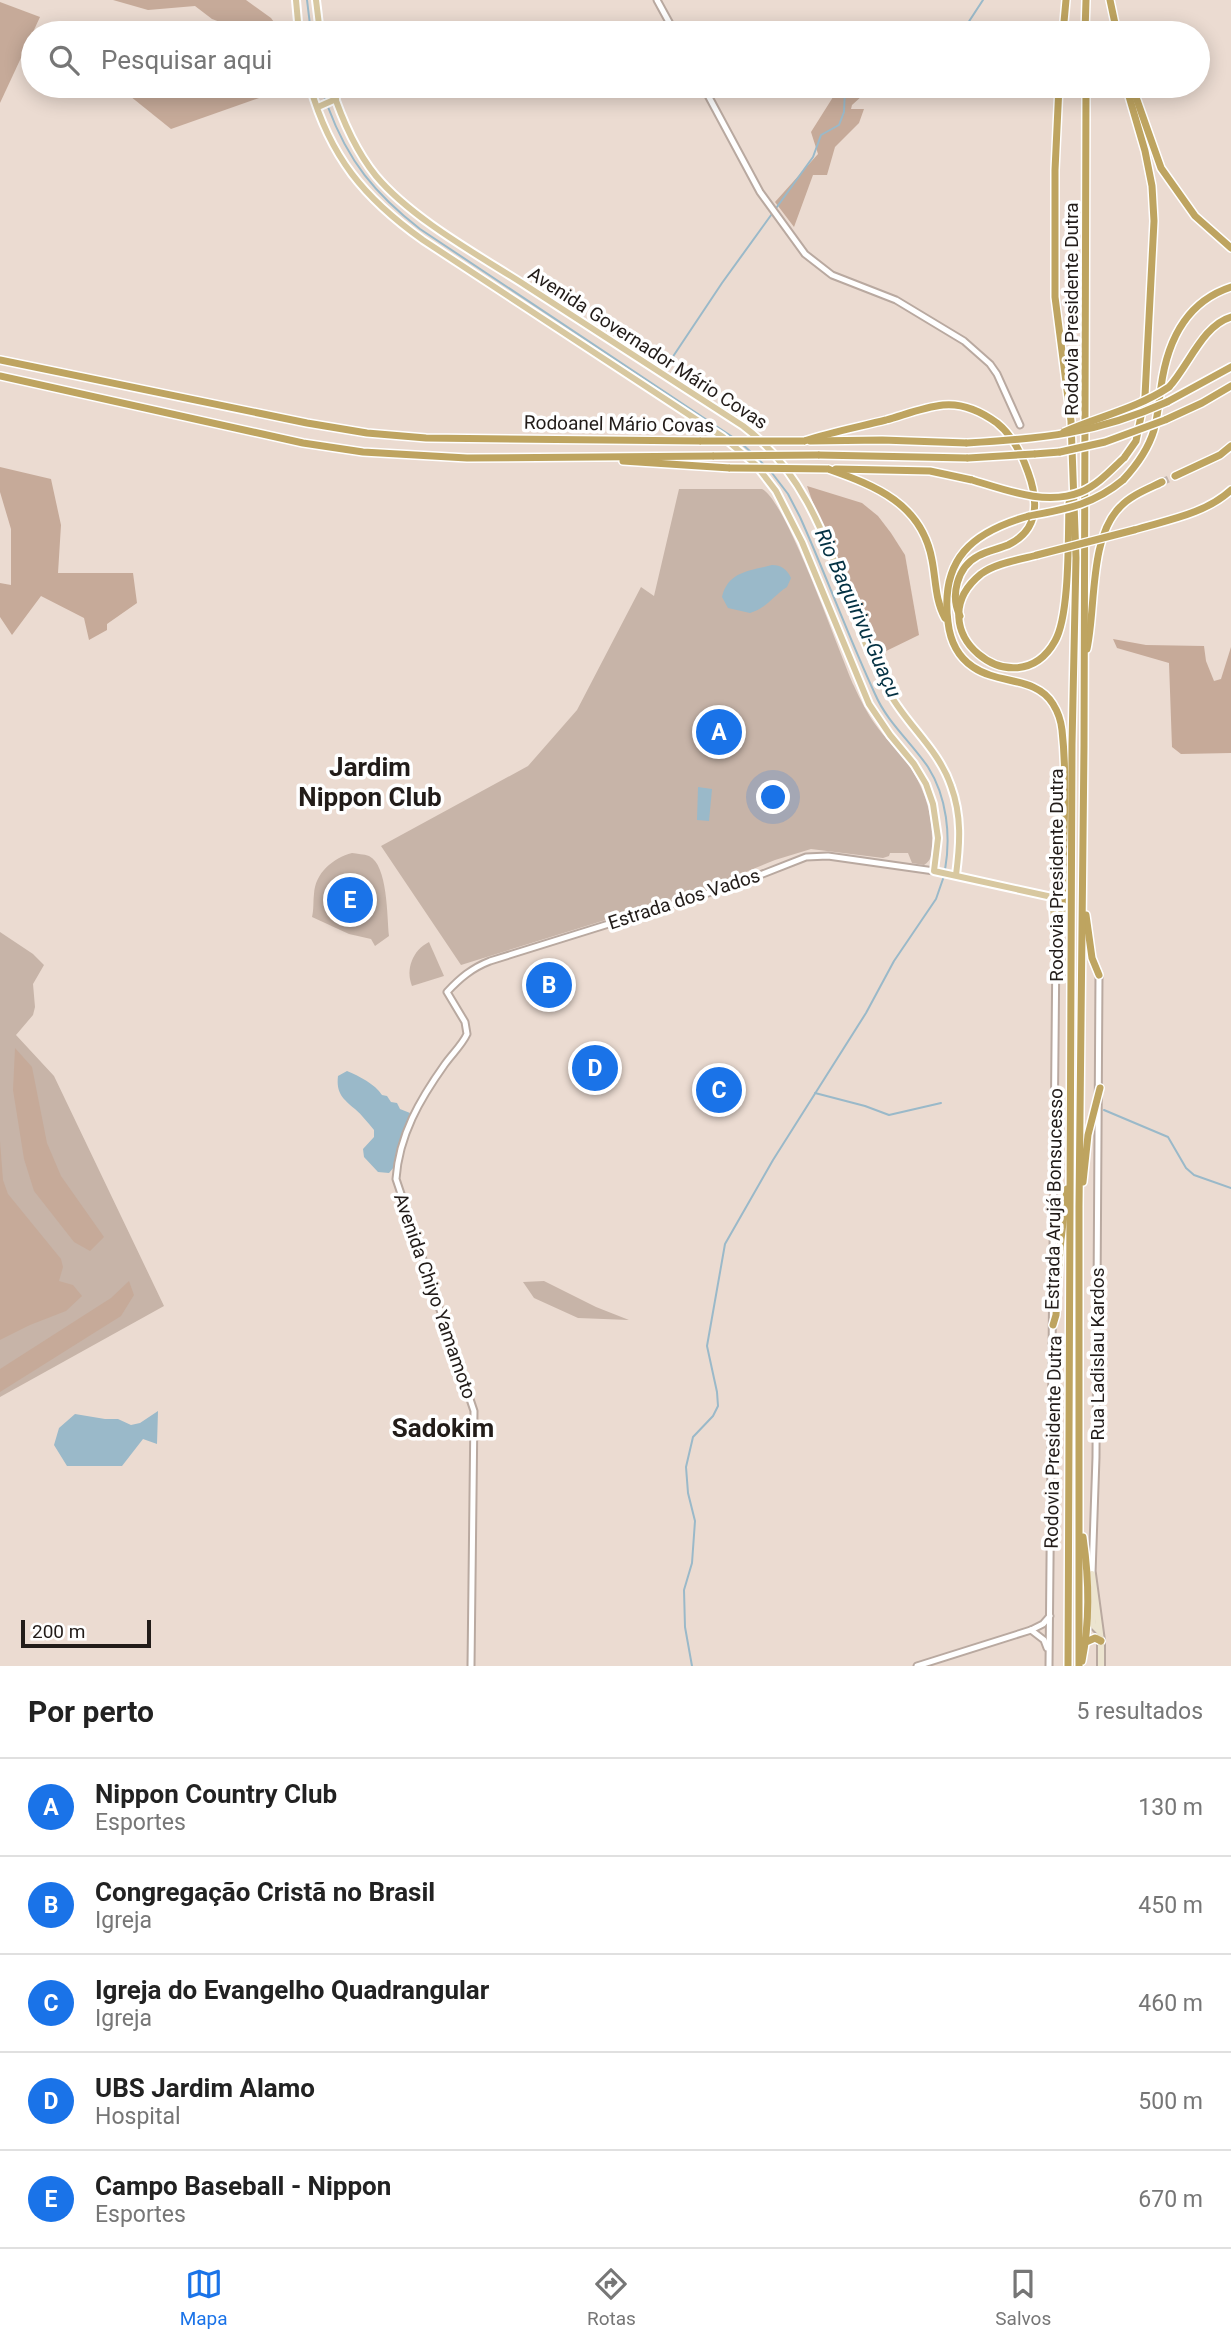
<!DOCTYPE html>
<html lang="pt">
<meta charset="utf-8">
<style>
:root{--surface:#fff;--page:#f6f6f6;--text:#222;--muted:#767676;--line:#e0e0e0;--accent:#1a73e8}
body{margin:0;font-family:Roboto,sans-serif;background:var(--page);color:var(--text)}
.scale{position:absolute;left:21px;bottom:18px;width:130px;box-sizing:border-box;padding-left:7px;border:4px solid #221c19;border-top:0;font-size:19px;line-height:24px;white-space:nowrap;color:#221c19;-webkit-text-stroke:5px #fff;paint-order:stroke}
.you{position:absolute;left:774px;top:798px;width:24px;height:24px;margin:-18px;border:5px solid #fff;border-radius:50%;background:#1a73e8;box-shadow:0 0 0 10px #1a73e833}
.badge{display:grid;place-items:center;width:46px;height:46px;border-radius:50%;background:var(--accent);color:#fff;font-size:23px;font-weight:700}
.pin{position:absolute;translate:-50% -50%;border:4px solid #fff;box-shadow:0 2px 7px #0006}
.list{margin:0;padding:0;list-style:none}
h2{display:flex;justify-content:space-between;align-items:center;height:91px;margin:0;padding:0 28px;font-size:30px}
h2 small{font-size:23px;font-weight:400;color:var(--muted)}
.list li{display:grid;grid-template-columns:46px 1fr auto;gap:21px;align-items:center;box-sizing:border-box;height:98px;padding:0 28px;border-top:2px solid var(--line)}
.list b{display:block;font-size:26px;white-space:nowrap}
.list p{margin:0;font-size:23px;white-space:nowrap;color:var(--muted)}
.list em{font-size:23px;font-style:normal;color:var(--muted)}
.icon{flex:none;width:38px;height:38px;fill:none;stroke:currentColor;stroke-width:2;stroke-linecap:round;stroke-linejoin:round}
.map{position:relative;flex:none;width:1231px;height:1666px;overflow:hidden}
.search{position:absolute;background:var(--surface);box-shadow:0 4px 18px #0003;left:21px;right:21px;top:21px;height:77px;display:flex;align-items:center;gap:18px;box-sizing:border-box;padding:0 24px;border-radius:38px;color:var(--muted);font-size:26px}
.sheet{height:581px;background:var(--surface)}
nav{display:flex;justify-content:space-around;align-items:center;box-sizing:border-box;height:98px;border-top:2px solid var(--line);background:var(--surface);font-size:19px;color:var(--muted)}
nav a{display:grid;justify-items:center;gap:4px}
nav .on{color:var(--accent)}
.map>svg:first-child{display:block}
.green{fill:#c7b4a8}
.forest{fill:#c6aa99}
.water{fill:#9ab9c9}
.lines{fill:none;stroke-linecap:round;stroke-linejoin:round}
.stream{stroke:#9ab9c9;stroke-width:2}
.motorway-tunnel{stroke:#c3b5ac;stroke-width:7;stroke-dasharray:7 3.5;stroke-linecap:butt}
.tertiary-casing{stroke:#b9a9a0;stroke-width:9}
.secondary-casing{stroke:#b9a9a0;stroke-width:10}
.primary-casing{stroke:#fff;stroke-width:10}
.motorway-casing{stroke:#fff;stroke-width:10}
.tertiary{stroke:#fff;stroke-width:5}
.secondary{stroke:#ece4cf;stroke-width:6}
.primary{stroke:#d8c8a0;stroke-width:6}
.motorway{stroke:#bea460;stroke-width:7}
.motorway-bridge-casing{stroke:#fff;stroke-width:10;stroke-linecap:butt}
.motorway-bridge{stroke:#bea460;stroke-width:7}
.labels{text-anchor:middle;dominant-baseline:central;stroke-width:7;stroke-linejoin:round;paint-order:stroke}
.street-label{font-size:19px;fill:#221c19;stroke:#fff}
.water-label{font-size:21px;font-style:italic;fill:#033143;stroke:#fff}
.district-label{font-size:26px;font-weight:bold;fill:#221c19;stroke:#fff}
</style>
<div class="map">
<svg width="1231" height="1666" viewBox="0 0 1231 1666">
<rect width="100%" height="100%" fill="#ebdbd1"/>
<!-- green -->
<g class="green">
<path d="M679 489H762C787 501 839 653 854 686 860 699 867 713 875 724 884 737 896 748 906 761 923 784 933 813 932 841 932 851 933 860 924 865L912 863 908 853H890L889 856 883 858 811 849 775 860 702 890 461 965 381 846 528 766 577 710 641 587 654 596Z"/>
<path d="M352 853C357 854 364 854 369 856 388 865 387 917 389 936L375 946 371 939 349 934 312 917C314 909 313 902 314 894 315 873 333 858 352 853Z"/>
<path d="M0 932 33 954 44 965 33 984 35 1007 33 1015 16 1035 54 1076 164 1306 0 1397Z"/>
<path d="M429 942 444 976 412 986C405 969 413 950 429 942Z"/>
<path d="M544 1281 596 1307 629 1320 578 1318 534 1298 523 1282Z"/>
</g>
<!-- forest -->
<g class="forest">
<path d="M113 0H246L271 18 282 33H229L228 25 212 19 195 6 148 10Z"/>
<path d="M0 2 40 17 0 103Z"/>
<path d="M120 86H276L262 97 171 129 120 88Z"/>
<path d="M840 86H873L852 105 851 109H864L859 123 835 147 827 175H813L794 227 775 202 818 154 811 132Z"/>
<path d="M0 467 51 479 61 525 58 573H133L137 603 107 624V630L89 640 84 618 41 596 12 635 0 617V583L11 585V529L0 492Z"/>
<path d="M807 486 862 503 878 516 891 533 905 555 919 635 880 654 813 503Z"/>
<path d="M1113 639 1146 645 1204 646 1206 661 1214 681 1221 679 1231 647V753L1181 754 1172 747 1169 663 1117 648Z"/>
<path d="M15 1048 32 1067 47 1143 61 1176 104 1237 90 1251 74 1242 34 1191 24 1159 13 1090Z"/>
<path d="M0 1141 3 1180 8 1194 61 1259 63 1267 59 1281 73 1285 82 1296 66 1311 30 1325 0 1340Z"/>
<path d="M129 1281 134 1295 121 1316 0 1392V1369L111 1298Z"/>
</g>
<!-- water -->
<g class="water">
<path d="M772 565C781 565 787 569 791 578L787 587C774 595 767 608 750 613L728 608 722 597C728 571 750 571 772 565Z"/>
<path d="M698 787 712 789 709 821 697 820Z"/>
<path d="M347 1071C359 1076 375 1084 382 1095L387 1096 391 1102 397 1103 400 1109 410 1113 394 1167 389 1173 378 1172 364 1157 363 1149 374 1137V1130C368 1123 362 1115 355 1109 343 1099 336 1093 338 1076Z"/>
<path d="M158 1411 157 1444 143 1439 122 1466H67L54 1445 59 1428 75 1414 105 1419H118L131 1425 140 1423Z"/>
</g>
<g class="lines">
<!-- stream -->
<g class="stream">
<path d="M307 0 311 33"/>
<path d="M941 33 966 26 983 0"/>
<path d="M321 86 326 102"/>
<path d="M328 107C348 161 375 194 420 229L734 438"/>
<path d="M668 364 722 283 813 157 821 135 839 125 844 112 845 88 857 86"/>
<path d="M741 443 753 454"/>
<path d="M757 458 765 466"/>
<path d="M772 473 788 494 800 517C826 575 848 636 875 694 887 722 911 742 928 767 947 797 951 836 945 870"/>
<path d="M815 1093 865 1106 889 1115 941 1103"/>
<path d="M1104 1110 1168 1137 1186 1168 1194 1175 1231 1188"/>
<path d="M692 1666 685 1627 684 1590 692 1563 695 1521 688 1493 686 1467 693 1437 713 1416 718 1406 717 1392 707 1346 725 1244 773 1160 866 1013 894 961 936 899 944 876"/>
</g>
<!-- motorway-tunnel -->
<path class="motorway-tunnel" d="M1162 482 1175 476"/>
<defs>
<g id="tertiary">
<path d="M657 0 675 33"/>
<path d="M703 86 760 192 805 254 832 275 896 300 964 341 990 364 997 374 1020 425"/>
<path d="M1092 1574 1096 1457 1099 975"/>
<path d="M1031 1630 1044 1640 1047 1648"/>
<path d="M471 1666 474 1411 396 1179C399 1135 420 1099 445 1064 452 1054 462 1045 467 1034L465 1022 447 992C460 978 472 968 490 961L737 884 806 857 828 856 934 871"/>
<path d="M917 1666 1031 1630 1043 1624 1050 1616"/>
<path d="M1049 1666 1056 943"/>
</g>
<g id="secondary">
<path d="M1092 1574 1101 1641V1666"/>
<path d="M1091 1593 1093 1625 1099 1631"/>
</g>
<g id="primary">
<path d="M296 0 299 33"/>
<path d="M316 0 320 33"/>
<path d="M310 86C330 157 364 198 423 240L723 437 756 465 776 491 802 542 869 704 890 735 914 764 926 784 933 804 938 838 934 871 1052 897 1056 943"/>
<path d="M331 86C341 117 355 150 376 176 411 218 478 255 525 285 598 332 671 379 743 426 830 490 839 606 890 694 908 726 939 750 951 786 962 816 960 844 956 875"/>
<path d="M318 107 336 99"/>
</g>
<g id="motorway">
<path d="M1110 0 1117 33"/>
<path d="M1063 33 1066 0"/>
<path d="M1085 33 1086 0"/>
<path d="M1059 86 1055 170V297L1071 421 1076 558 1072 744 1068 1666"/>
<path d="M1132 86 1161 168 1195 216 1231 248"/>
<path d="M0 360 307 423 367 433 426 438 701 441"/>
<path d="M0 376 303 443 363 452 467 458 714 456"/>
<path d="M1169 387C1189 365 1203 325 1231 317"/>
<path d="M1167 402 1231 367"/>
<path d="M1165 420 1202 403 1231 386"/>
<path d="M804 441C831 432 858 427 886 420 904 415 924 407 943 405 963 403 982 412 997 423 1012 435 1022 455 1028 472 1039 502 1039 530 1008 545 998 549 987 551 978 556 957 567 950 596 960 616"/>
<path d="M810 441 882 440 967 443"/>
<path d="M1034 454 1060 452"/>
<path d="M818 455 968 458"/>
<path d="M1124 458 1136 441 1145 396 1154 221 1152 186 1145 151 1126 86"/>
<path d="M623 461 730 468"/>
<path d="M828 469C876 486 922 504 932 560 936 580 935 600 945 618"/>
<path d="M836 469 930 471 972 480"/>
<path d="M1175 476 1220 455 1231 446"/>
<path d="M1123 480C1137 465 1148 450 1154 430 1158 416 1159 401 1161 387 1167 342 1185 302 1231 287"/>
<path d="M1029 516C972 532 940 559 948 622 950 640 958 657 973 667 999 685 1036 676 1053 704 1058 712 1061 721 1062 730 1067 775 1064 823 1063 868 1062 892 1064 921 1056 943"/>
<path d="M1134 530C1167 520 1205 514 1231 490"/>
<path d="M1037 555C1019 560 996 563 981 574 914 628 1016 711 1055 641 1070 615 1068 536 1069 503"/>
<path d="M1087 649C1096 608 1089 538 1120 507 1131 495 1148 489 1162 482"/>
<path d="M1086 915 1092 958 1099 975"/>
<path d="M1083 1182 1088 1135 1100 1088"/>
<path d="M1053 1325 1056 1315 1060 1248 1067 1189"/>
<path d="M1086 1642 1095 1638 1101 1641"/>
<path d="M1082 1661C1090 1621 1089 1578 1083 1537"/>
<path d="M1079 1666V1207L1084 746 1086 86"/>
</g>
</defs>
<!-- tertiary casing -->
<use href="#tertiary" class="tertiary-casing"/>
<!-- secondary casing -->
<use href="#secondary" class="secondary-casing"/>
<!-- primary casing -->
<use href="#primary" class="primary-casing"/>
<!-- motorway casing -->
<use href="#motorway" class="motorway-casing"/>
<!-- tertiary -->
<use href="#tertiary" class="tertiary"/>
<!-- secondary -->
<use href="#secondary" class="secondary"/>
<!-- primary -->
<use href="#primary" class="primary"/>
<!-- motorway -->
<use href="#motorway" class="motorway"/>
<defs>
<g id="motorway-bridge">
<path d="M1064 432C1100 416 1136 409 1169 387"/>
<path d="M701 441H804"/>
<path d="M967 443C1042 439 1098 433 1167 402"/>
<path d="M1060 452 1105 442 1165 420"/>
<path d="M714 456 818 455"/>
<path d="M968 458 1034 454"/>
<path d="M730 468 828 469"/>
<path d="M972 480C1006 490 1046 506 1081 492 1098 485 1111 470 1124 458"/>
<path d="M1029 516C1066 509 1093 505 1123 480"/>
<path d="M1037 555 1134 530"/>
</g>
</defs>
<!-- motorway-bridge casing -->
<use href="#motorway-bridge" class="motorway-bridge-casing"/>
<!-- motorway-bridge -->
<use href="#motorway-bridge" class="motorway-bridge"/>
</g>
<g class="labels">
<!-- street labels -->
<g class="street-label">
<text transform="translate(1071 309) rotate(-90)">Rodovia Presidente Dutra</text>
<text transform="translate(648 348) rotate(33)">Avenida Governador Mário Covas</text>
<text transform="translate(619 424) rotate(1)">Rodoanel Mário Covas</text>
<text transform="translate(1056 875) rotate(-90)">Rodovia Presidente Dutra</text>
<text transform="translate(684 899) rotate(-18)">Estrada dos Vados</text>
<text transform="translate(1054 1199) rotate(-89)">Estrada Arujá Bonsucesso</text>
<text transform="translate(435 1296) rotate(71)">Avenida Chiyo Yamamoto</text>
<text transform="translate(1097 1354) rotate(-90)">Rua Ladislau Kardos</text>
<text transform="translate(1053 1442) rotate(-89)">Rodovia Presidente Dutra</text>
</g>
<!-- water labels -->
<g class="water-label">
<text transform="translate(858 613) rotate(66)">Rio Baquirivu-Guaçu</text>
</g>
<!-- district labels -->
<g class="district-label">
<text x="370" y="767">Jardim<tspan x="370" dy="30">Nippon Club</tspan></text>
<text x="443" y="1428">Sadokim</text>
</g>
</g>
</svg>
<div class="scale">200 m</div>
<div class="you"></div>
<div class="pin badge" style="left:719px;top:732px">A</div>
<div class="pin badge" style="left:549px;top:985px">B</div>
<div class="pin badge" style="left:719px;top:1090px">C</div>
<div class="pin badge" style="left:595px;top:1068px">D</div>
<div class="pin badge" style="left:350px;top:900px">E</div>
<div class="search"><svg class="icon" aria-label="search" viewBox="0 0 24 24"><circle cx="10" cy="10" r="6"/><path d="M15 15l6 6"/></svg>Pesquisar aqui</div>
</div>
<section class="sheet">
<h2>Por perto<small>5 resultados</small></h2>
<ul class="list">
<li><span class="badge">A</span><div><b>Nippon Country Club</b><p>Esportes</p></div><em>130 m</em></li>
<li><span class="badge">B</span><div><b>Congregação Cristã no Brasil</b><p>Igreja</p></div><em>450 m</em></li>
<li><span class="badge">C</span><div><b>Igreja do Evangelho Quadrangular</b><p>Igreja</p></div><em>460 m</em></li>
<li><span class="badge">D</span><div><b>UBS Jardim Alamo</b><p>Hospital</p></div><em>500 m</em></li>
<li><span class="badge">E</span><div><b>Campo Baseball - Nippon</b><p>Esportes</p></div><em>670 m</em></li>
</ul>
</section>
<nav>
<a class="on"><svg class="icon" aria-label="map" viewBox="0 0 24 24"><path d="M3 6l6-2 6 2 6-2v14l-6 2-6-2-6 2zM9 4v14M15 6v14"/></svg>Mapa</a>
<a><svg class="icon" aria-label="directions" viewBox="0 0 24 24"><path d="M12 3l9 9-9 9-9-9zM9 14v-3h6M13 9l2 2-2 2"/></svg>Rotas</a>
<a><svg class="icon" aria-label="saved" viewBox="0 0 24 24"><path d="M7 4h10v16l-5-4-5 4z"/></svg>Salvos</a>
</nav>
